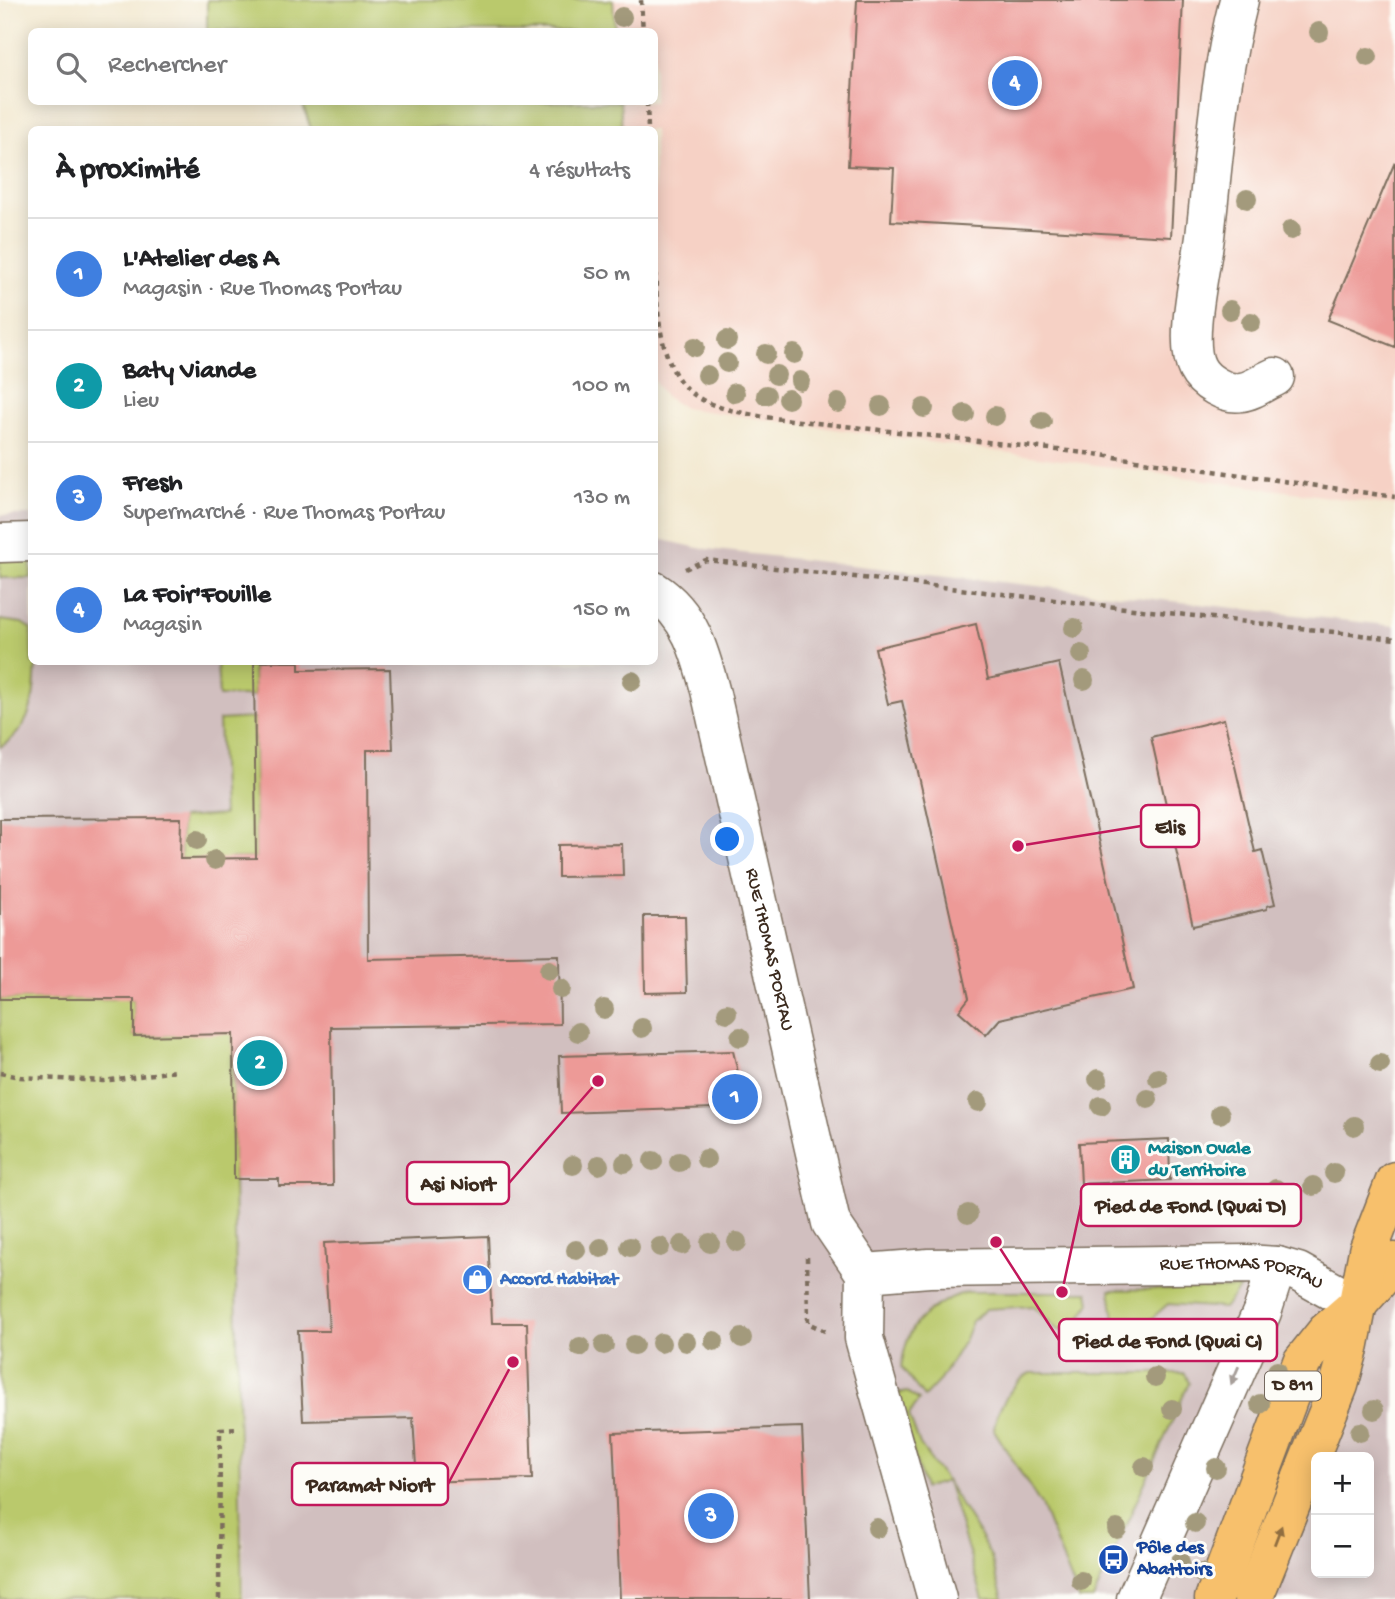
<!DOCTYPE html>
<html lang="fr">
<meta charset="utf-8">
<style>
:root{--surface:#fff;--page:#f6f6f6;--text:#202124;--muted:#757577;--line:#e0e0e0;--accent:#1a73e8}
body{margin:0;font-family:"Gochi Hand",sans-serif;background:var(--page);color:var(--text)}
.controls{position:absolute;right:21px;bottom:21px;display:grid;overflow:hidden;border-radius:10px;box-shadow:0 4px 18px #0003}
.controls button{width:63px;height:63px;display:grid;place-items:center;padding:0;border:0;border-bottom:2px solid var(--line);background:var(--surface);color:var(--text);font:35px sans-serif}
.you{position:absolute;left:728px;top:840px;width:24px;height:24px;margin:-18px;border:5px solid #fff;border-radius:50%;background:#1a73e8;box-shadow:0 0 0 10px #1a73e833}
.badge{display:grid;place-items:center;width:46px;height:46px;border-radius:50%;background:var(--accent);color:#fff;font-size:23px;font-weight:700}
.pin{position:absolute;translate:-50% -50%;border:4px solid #fff;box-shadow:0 2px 7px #0006}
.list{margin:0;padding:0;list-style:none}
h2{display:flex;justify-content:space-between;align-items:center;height:91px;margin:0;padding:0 28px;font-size:30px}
h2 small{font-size:23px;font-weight:400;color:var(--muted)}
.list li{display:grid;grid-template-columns:46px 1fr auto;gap:21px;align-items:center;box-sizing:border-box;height:112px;padding:0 28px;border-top:2px solid var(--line)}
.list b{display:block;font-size:26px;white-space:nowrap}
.list p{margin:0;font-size:23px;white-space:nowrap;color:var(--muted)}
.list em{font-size:23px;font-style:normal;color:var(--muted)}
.icon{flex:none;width:38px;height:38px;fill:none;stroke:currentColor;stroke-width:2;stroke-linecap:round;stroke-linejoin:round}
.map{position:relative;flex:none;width:1395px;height:1599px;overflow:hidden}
.search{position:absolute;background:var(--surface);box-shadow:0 4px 18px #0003;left:28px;top:28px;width:630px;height:77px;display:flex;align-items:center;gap:18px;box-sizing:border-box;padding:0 24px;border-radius:10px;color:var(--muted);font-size:26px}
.panel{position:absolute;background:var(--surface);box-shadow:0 4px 18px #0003;left:28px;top:126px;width:630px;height:539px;border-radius:10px}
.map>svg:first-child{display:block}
.built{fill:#f6d1c5}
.industrial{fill:#d1bfbf;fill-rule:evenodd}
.green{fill:#bac96c;stroke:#7a7a45;stroke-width:2}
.building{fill:#ed9a97}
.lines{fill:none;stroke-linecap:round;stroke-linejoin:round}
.minor-casing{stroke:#7b6d5d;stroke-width:41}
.major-casing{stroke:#7b6d5d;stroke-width:41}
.path{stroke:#7b6d5d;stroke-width:4.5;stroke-dasharray:5 5;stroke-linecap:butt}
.minor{stroke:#fff;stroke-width:38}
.major{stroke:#f7c06c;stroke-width:38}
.tree{fill:#a39a7b}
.oneway{fill:#a79f9a}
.oneway2{fill:#906e41}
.labels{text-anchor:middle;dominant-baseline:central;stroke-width:6;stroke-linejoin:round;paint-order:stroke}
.shield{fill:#fdfcf7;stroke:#75695f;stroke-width:2}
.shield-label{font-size:18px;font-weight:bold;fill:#3b2a1e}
.street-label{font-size:19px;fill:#3b2a1e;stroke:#fdfcf7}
.culture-label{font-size:19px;font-weight:bold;fill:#0d838f;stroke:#fdfcf7;text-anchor:start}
.shop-label{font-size:19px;font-weight:bold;fill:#366cbe;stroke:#fdfcf7;text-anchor:start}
.transit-label{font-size:19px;font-weight:bold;fill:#164399;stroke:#fdfcf7;text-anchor:start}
.leader{fill:none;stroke:#c2185b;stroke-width:2.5}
.callout-dot{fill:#c2185b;stroke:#fdfcf7;stroke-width:2.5}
.callout{fill:#fdfcf7;stroke:#c2185b;stroke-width:2.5}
.callout-label{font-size:21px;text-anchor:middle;font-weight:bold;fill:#3b2a1e}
</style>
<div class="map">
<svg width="1395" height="1599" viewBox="0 0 1395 1599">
<rect width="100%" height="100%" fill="#fdfcf7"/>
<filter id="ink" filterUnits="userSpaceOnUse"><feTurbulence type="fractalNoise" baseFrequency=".0143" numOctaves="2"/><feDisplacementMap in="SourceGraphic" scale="14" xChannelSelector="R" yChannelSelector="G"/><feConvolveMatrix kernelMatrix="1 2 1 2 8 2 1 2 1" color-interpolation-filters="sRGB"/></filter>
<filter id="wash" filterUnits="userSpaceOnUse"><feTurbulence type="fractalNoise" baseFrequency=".00686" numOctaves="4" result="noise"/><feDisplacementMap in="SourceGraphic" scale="28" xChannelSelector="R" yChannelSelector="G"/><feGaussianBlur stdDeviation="1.57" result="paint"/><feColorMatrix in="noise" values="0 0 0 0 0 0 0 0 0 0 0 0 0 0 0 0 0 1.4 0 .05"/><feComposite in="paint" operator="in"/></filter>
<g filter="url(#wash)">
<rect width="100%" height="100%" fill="#f3e9d1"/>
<!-- built -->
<path class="built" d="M613 0H1395V506L684 408 666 397 654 381V130L622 129 620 102H654V32L615 31Z"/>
<!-- industrial -->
<path class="industrial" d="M0 515H31L32 662H654L655 538 698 548 1395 626V1599H244L234 1179 0 1161ZM1316 1457H1369V1573H1316Z"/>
<!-- green -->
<g class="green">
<path d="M207 0H613L615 31H207Z"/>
<path d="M302 102H620L622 129H311Z"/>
<rect x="0" y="559" width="31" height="19"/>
<path d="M0 620 22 623 31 629 32 662H36C34 697 34 727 0 747Z"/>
<path d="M217 662H253L254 696H219Z"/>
<path d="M254 718 256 858H232L181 882V818L223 815 219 720Z"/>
<path d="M232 918 234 1179 242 1599H0V999H134V1036L180 1035Z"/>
<path d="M1240 1288 1224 1308 1168 1304 1136 1332 1114 1319 1110 1290Z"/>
<path d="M968 1292H1088L1090 1303 1079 1321 1059 1331 1033 1306 986 1309 972 1321 965 1339 940 1380 924 1397 901 1367C903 1357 905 1345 910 1334 919 1314 947 1297 968 1292Z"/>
<path d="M1030 1373H1185L1189 1383 1093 1599H1079L1041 1505 994 1430C995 1411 1013 1382 1030 1373Z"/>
<path d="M907 1392 919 1400 909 1415 920 1445 946 1481 979 1534 991 1557 1003 1599H983L947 1481 924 1488 896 1394Z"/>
</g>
<g id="blocks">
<!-- building -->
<g class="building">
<path d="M857 0H1183L1171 237 891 221 894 168 848 166Z"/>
<path d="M1395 162V347L1328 320Z"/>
<path d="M976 624 988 679 1059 663 1133 989 1000 1019 986 1035 959 1011 969 998 902 701 888 704 875 648Z"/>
<path d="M254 662H299V670L390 669 393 750H367L368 959 559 955 560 1024 331 1027 333 1186H279V1179H234L233 1034 134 1036V999H0V819L181 818 180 859 256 858Z"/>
<path d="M1224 719 1255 852 1262 850 1275 904 1267 906V909L1193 926 1151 737Z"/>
<path d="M622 844 623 876 558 877V845Z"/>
<path d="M644 916H685L687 992 645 993Z"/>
<path d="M733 1051 746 1107 561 1113 559 1056Z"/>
<path d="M1169 1139 1170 1180 1081 1184 1079 1143Z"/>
<path d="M488 1236 492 1323H527L532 1479 417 1482 413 1418 303 1421 298 1331H329L324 1243Z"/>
<path d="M802 1427 810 1599H620L613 1433Z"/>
</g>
</g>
</g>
<g filter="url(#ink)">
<use href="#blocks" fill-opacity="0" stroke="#7b6d5d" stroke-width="2"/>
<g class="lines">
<defs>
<g id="minor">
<path d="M1239 0C1219 78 1214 157 1205 237 1201 269 1183 341 1197 368 1204 382 1226 395 1241 392 1252 391 1265 381 1275 377"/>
<path d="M0 543 32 542"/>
<path id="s1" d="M654 591C690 614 700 652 710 690L831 1223 865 1273 864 1338 937 1599"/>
<path id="s2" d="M865 1273 929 1268 1247 1264 1277 1266 1298 1272 1357 1305"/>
<path d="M1136 1599 1262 1312 1277 1266"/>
</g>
<g id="major">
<path d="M1214 1599 1302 1362 1326 1332 1357 1305 1395 1262"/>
<path d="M1253 1599 1339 1385 1349 1349 1368 1251 1395 1181"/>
</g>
</defs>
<!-- minor casing -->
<use href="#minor" class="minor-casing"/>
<!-- major casing -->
<use href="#major" class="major-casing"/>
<!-- path -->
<g class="path">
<path d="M641 0 643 32"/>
<path d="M647 102 648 130"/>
<path d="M654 242C657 287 653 365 693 394 713 409 740 412 764 417L1094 454 1395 497"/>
<path d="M685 569 706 560 1395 639"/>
<path d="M0 1073 20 1077 103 1081 175 1071"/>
<path d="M807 1257 808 1323 829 1333"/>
<path d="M219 1599 220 1429 240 1428"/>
</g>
<!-- minor -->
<use href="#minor" class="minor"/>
<!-- major -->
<use href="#major" class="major"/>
</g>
<!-- trees -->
<g class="tree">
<circle cx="622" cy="17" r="10"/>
<circle cx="1319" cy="32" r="10"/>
<circle cx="1368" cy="57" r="10"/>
<circle cx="1247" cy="199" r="10"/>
<circle cx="1291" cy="230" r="10"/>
<circle cx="1230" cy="310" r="10"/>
<circle cx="1251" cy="322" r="10"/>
<circle cx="727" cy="340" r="10"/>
<circle cx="695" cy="347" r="10"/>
<circle cx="766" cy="354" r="10"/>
<circle cx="794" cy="354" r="10"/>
<circle cx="727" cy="363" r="10"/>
<circle cx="707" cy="375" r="10"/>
<circle cx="776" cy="375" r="10"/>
<circle cx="800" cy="381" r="10"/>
<circle cx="735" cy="393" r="10"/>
<circle cx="766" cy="395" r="10"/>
<circle cx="788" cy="399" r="10"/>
<circle cx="838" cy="403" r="10"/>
<circle cx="881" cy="406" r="10"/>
<circle cx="924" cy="408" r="10"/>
<circle cx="965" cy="414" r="10"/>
<circle cx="995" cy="416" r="10"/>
<circle cx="1042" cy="421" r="10"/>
<circle cx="1074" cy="628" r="10"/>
<circle cx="1081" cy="654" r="10"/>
<circle cx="1084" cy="680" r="10"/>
<circle cx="632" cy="681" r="10"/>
<circle cx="197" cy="840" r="10"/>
<circle cx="215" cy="860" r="10"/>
<circle cx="549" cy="970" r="10"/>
<circle cx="561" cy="989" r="10"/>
<circle cx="604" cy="1009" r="10"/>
<circle cx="727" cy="1013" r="10"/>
<circle cx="642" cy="1028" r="10"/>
<circle cx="578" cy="1032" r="10"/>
<circle cx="740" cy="1037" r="10"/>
<circle cx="1380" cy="1064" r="10"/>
<circle cx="1158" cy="1078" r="10"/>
<circle cx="1098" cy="1079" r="10"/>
<circle cx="1148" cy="1099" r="10"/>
<circle cx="978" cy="1102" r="10"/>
<circle cx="1101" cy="1106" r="10"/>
<circle cx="1220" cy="1114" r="10"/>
<circle cx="1354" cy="1126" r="10"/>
<circle cx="706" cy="1159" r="10"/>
<circle cx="653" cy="1161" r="10"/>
<circle cx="679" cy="1162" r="10"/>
<circle cx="625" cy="1163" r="10"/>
<circle cx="573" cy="1165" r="10"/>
<circle cx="599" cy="1165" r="10"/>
<circle cx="1334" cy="1173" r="10"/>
<circle cx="1313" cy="1186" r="10"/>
<circle cx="1276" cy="1189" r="10"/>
<circle cx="968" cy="1214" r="10"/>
<circle cx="737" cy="1242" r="10"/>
<circle cx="710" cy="1243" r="10"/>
<circle cx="682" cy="1245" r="10"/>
<circle cx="630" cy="1247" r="10"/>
<circle cx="660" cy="1247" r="10"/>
<circle cx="601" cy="1248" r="10"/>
<circle cx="576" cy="1250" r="10"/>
<circle cx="742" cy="1338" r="10"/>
<circle cx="714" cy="1341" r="10"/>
<circle cx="686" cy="1342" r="10"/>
<circle cx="661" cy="1343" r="10"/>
<circle cx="604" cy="1345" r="10"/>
<circle cx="634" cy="1345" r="10"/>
<circle cx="580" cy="1347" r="10"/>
<circle cx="1277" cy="1371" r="10"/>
<circle cx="1155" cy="1377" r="10"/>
<circle cx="1260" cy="1404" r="10"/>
<circle cx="1172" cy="1409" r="10"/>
<circle cx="1374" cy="1410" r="10"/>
<circle cx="1360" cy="1432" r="10"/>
<circle cx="1144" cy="1467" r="10"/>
<circle cx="1216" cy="1468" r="10"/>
<circle cx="1195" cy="1523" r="10"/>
<circle cx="877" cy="1528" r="10"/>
<circle cx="1117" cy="1529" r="10"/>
<circle cx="1180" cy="1562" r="10"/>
<circle cx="1201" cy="1573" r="10"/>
<circle cx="1081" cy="1581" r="10"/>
</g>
<!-- one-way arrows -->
<defs><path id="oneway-solid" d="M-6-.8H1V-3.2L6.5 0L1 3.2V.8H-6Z" transform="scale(1.75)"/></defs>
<use class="oneway" href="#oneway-solid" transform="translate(1235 1375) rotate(113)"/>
<use class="oneway2" href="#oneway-solid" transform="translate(1278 1535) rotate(-69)"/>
</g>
<!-- icons -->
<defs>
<symbol id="building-disc" viewBox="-11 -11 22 22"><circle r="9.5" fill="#0f9aa8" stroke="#fdfcf7"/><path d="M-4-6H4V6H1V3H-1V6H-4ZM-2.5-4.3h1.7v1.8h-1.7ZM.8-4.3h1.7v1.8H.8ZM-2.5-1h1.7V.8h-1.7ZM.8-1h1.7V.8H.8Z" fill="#fff"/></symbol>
<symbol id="shop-disc" viewBox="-11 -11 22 22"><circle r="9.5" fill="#3f7fe0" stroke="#fdfcf7"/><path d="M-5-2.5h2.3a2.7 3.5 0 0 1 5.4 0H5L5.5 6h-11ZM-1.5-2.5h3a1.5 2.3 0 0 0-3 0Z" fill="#fff"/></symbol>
<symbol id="bus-disc" viewBox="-11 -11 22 22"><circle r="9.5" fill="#1a4fb4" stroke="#fdfcf7"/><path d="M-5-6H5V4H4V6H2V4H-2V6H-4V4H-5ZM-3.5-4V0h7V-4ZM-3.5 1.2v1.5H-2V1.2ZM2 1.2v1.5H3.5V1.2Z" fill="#fff"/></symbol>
</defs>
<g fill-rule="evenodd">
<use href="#building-disc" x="1108" y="1142" width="35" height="35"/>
<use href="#shop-disc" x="460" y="1262" width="35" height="35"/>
<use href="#bus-disc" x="1096" y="1542" width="35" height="35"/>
</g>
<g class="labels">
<!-- shield labels -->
<rect class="shield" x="1265" y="1371.5" width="56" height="29" rx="5"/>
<g class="shield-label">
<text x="1293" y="1386">D 811</text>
</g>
<!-- street labels -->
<g class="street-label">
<text stroke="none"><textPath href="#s1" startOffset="383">RUE THOMAS PORTAU</textPath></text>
<text stroke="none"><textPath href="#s2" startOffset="378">RUE THOMAS PORTAU</textPath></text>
</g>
<!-- culture labels -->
<g class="culture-label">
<text x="1148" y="1149">Maison Ovale<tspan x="1148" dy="22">du Territoire</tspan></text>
</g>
<!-- shop labels -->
<g class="shop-label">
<text x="500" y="1280">Accord Habitat</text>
</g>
<!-- transit labels -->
<g class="transit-label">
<text x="1137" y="1548">Pôle des<tspan x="1137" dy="22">Abattoirs</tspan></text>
</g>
</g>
<!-- callouts -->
<path class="leader" d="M1018 846L1141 826M598 1081L509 1183M1062 1292L1081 1205M996 1242L1059 1340M513 1362L448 1484"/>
<g class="callout-dot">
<circle cx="1018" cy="846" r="7"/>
<circle cx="598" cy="1081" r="7"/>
<circle cx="1062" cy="1292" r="7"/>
<circle cx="996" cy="1242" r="7"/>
<circle cx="513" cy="1362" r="7"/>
</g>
<g class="callout">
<rect x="1141" y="805" width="58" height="42" rx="7"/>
<rect x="407" y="1162" width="102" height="42" rx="7"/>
<rect x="1081" y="1184" width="220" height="42" rx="7"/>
<rect x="1059" y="1319" width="218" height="42" rx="7"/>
<rect x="292" y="1463" width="156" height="42" rx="7"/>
</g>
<g class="callout-label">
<text x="1170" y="833">Elis</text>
<text x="458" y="1190">Asi Niort</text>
<text x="1191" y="1212">Pied de Fond (Quai D)</text>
<text x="1168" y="1347">Pied de Fond (Quai C)</text>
<text x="370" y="1491">Paramat Niort</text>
</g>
</svg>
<div class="controls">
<button>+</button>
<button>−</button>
</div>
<div class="you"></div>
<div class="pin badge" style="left:735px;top:1097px;background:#3f7fe0">1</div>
<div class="pin badge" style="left:260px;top:1063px;background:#0f9aa8">2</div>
<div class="pin badge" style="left:711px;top:1516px;background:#3f7fe0">3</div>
<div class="pin badge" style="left:1015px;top:83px;background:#3f7fe0">4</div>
<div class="search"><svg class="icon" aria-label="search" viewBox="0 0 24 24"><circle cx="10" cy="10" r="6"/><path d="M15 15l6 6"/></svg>Rechercher</div>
<section class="panel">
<h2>À proximité<small>4 résultats</small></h2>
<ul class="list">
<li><span class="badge" style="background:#3f7fe0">1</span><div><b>L'Atelier des A</b><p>Magasin · Rue Thomas Portau</p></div><em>50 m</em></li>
<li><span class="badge" style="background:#0f9aa8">2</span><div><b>Baty Viande</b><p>Lieu</p></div><em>100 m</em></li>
<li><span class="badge" style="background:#3f7fe0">3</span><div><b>Fresh</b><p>Supermarché · Rue Thomas Portau</p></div><em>130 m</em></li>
<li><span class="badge" style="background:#3f7fe0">4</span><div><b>La Foir'Fouille</b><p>Magasin</p></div><em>150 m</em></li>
</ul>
</section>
</div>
